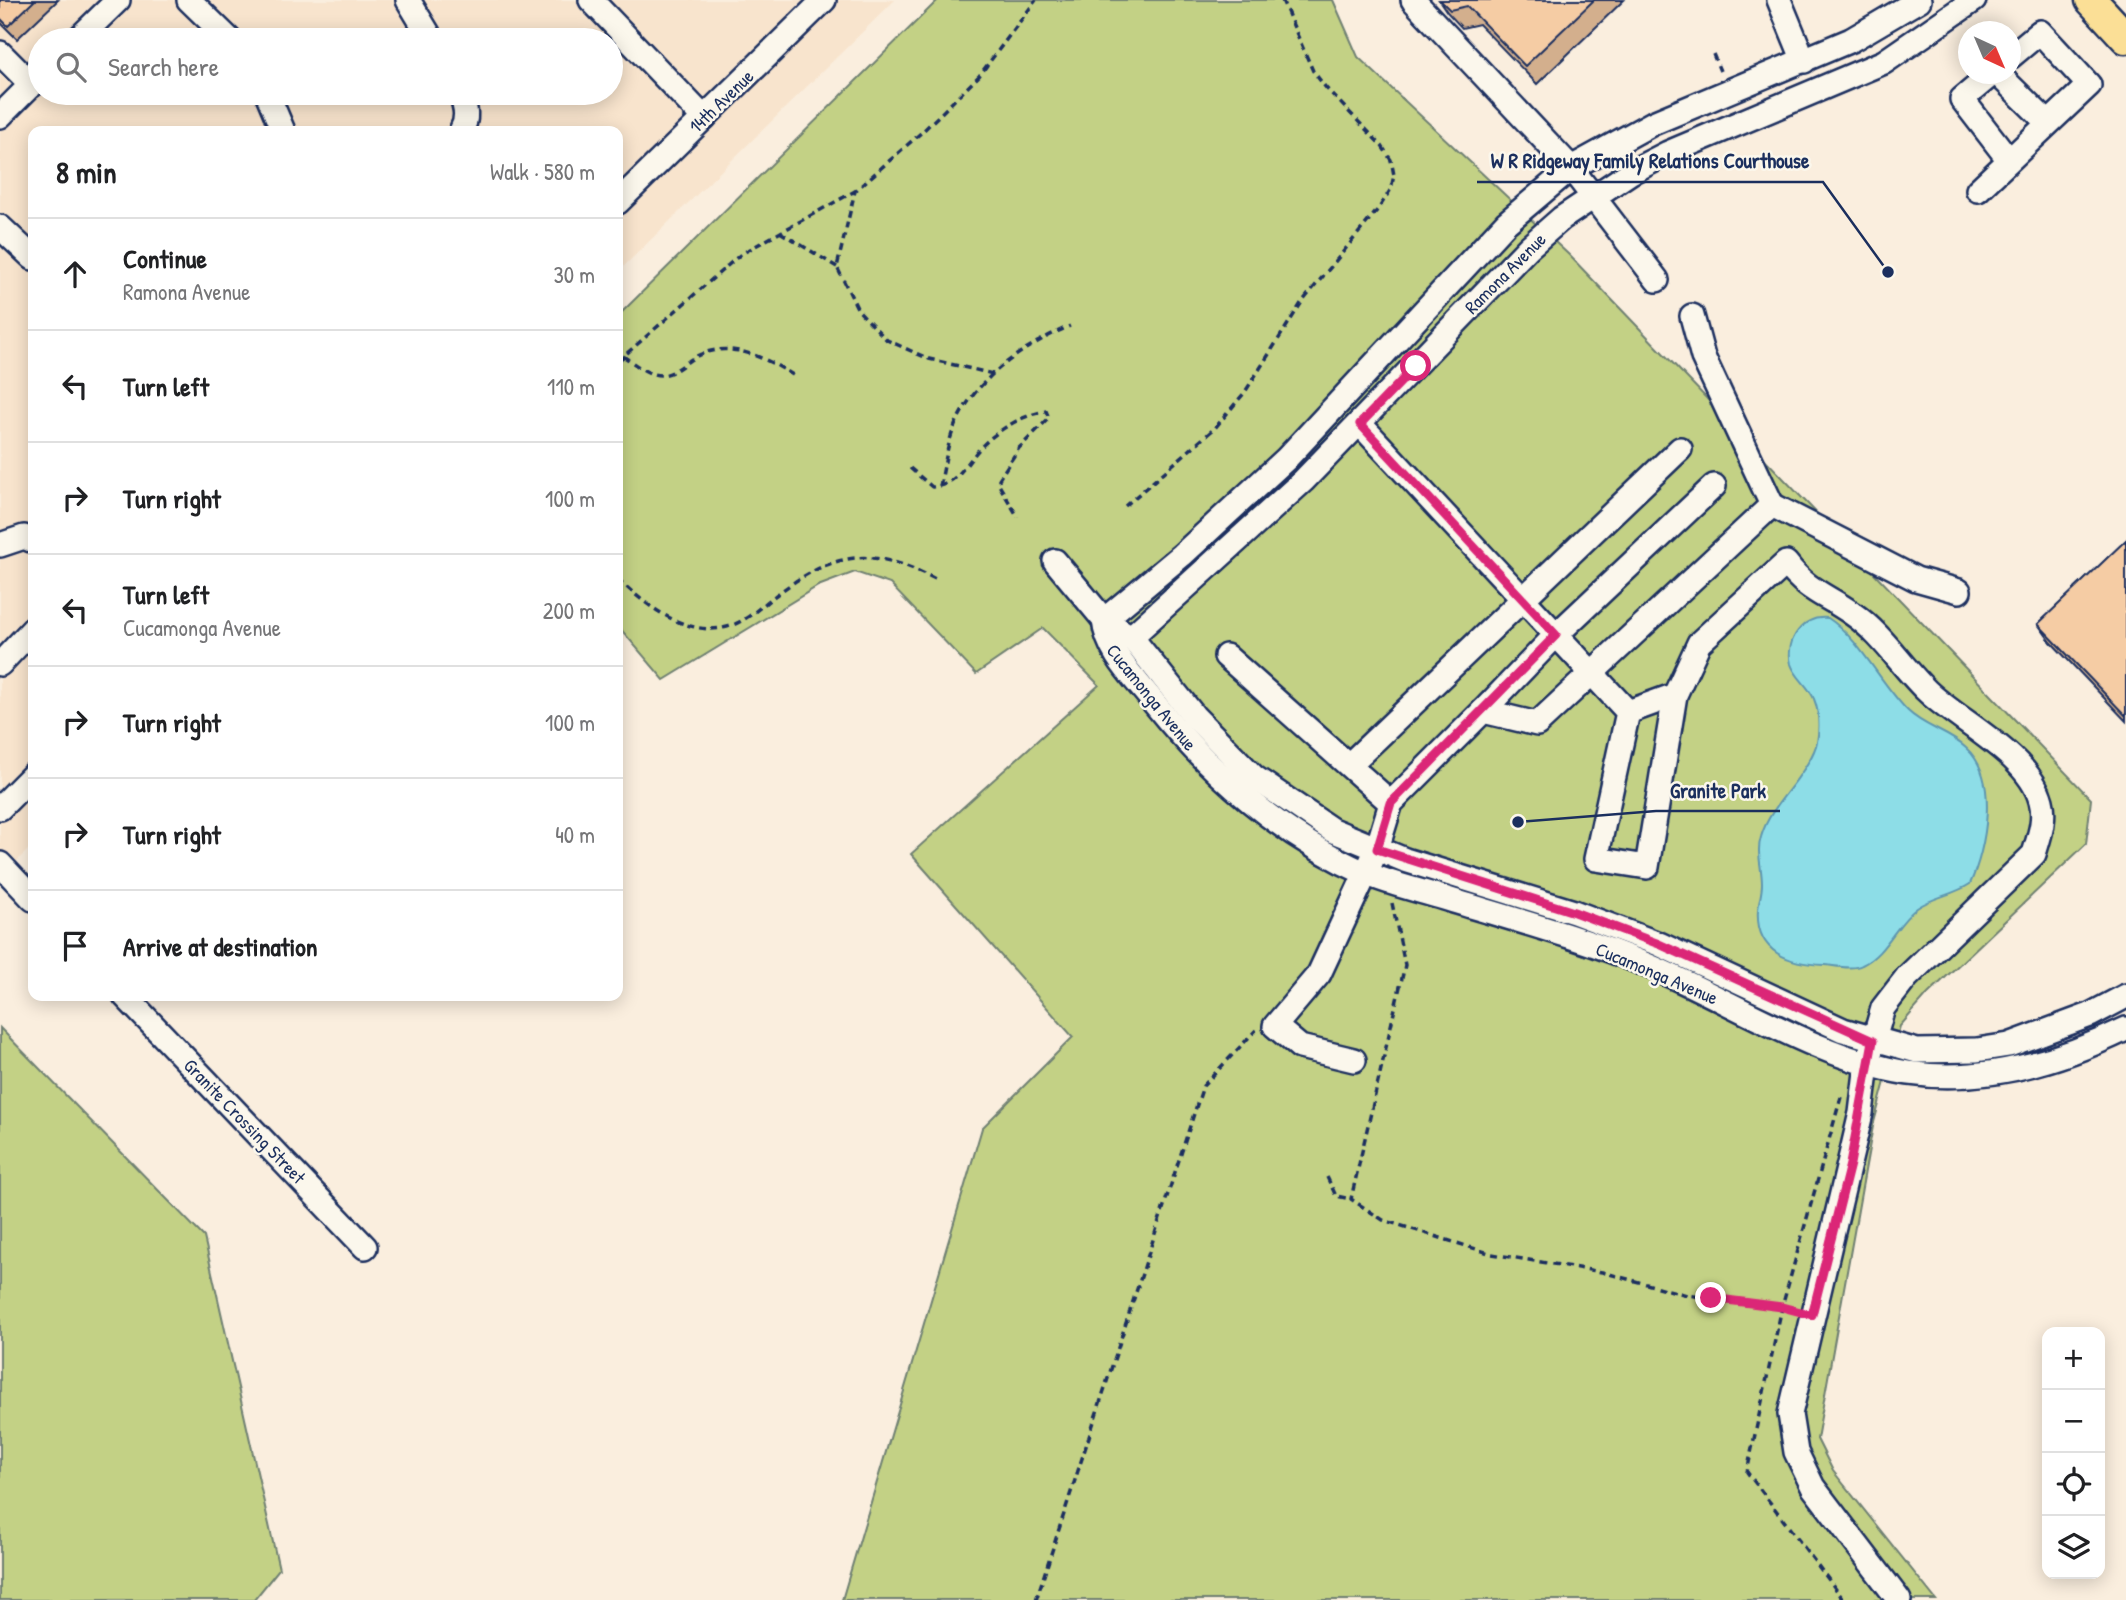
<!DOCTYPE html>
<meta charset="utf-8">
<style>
:root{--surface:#fff;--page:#f2f2f2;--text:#202124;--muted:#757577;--line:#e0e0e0}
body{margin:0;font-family:"Patrick Hand",sans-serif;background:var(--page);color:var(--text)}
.controls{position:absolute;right:21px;bottom:21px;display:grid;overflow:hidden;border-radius:14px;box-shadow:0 4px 18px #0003}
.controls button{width:63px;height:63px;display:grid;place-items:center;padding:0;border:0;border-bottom:2px solid var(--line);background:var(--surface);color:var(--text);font:35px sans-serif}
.compass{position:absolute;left:1958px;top:21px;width:63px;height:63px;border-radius:50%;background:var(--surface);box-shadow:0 4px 18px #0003;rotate:136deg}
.stop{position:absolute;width:21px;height:21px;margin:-16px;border:5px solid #db2777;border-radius:50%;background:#fff}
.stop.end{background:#db2777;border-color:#fff;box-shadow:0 2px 7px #0008}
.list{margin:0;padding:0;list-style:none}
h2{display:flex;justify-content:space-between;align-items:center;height:91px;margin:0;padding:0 28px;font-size:30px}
h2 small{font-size:23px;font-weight:400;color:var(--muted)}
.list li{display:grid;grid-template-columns:46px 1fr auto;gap:21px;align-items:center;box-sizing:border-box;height:112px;padding:0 28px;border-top:2px solid var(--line)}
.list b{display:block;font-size:26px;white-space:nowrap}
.list p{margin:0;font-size:23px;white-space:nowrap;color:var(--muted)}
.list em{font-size:23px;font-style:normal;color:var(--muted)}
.icon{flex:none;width:38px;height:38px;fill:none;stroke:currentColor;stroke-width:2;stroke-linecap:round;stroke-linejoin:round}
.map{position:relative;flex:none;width:2126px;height:1600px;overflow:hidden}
.search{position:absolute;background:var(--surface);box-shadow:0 4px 18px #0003;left:28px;top:28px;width:595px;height:77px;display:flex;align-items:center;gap:18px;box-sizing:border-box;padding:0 24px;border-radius:38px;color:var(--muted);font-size:26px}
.panel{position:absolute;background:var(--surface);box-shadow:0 4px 18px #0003;left:28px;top:126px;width:595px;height:875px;border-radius:14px}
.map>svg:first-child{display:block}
.built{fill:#f8e4cd;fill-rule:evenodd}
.green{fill:#c3d185;stroke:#6f8072;stroke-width:2}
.water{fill:#8ddde7;stroke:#5f97b0;stroke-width:2}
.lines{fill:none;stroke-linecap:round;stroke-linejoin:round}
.minor-casing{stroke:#1b2f5e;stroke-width:28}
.major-casing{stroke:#1b2f5e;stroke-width:35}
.path{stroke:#1b2f5e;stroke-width:3.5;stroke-dasharray:7 5;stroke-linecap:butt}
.minor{stroke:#fbf7ec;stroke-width:23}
.major{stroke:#fbdf96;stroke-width:30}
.wall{fill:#d3af8d;stroke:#1b2f5e;stroke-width:2}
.building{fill:#f5cca4;stroke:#1b2f5e;stroke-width:2}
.route{stroke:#db2777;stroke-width:9}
.labels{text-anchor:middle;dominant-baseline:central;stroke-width:5;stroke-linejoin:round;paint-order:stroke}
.street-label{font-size:19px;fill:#1b2f5e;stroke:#fbf7ec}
.leader{fill:none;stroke:#1b2f5e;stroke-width:2.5}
.callout-dot{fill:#1b2f5e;stroke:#fbf7ec;stroke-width:2.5}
.callout-label{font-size:21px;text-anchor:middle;font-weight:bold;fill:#1b2f5e;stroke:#fbf7ec;stroke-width:5;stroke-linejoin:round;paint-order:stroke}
</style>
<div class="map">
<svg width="2126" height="1600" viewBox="0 0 2126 1600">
<rect width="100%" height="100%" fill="#faeede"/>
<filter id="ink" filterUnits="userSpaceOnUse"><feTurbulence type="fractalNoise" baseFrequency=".0143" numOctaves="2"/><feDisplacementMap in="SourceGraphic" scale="14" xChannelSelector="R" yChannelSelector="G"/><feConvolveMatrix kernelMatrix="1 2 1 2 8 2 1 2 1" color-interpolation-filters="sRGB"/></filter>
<g filter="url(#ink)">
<!-- built -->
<path class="built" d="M0 0H895L618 272V131H33V845L0 878ZM40 40H611V93H40Z"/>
<!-- green -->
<g class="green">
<path d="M938 0H1333L1358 57 1569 255 2091 799 2086 844 1928 994 1900 1026 1873 1126 1817 1439 1833 1471 1936 1600H842L982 1128 1073 1037 911 854 1099 685 1043 628 976 674 890 584 855 572 818 586 664 680 618 626V316Z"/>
<path d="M0 1028 204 1237 279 1569 254 1600H0Z"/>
</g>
<!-- water -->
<path class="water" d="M1828 618C1859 638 1881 684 1908 711 1924 727 1949 732 1966 748 2000 778 1986 849 1970 884 1954 895 1932 897 1917 908 1896 923 1886 954 1862 965 1853 970 1836 966 1825 965 1790 964 1755 953 1758 910 1759 901 1762 893 1762 884 1762 867 1756 853 1761 837 1770 805 1801 782 1814 751 1820 738 1820 713 1814 699 1809 686 1795 677 1791 664 1785 640 1803 615 1828 618Z"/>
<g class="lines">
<defs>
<g id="minor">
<path d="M189 0 230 40"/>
<path d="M408 0 432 40"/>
<path d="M591 0 704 118"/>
<path d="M1413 0 1571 168 1657 280"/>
<path d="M1779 0 1804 61"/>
<path d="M77 40 118 0"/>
<path d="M0 53 32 85"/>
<path d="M1992 74 1962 99 2009 160"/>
<path d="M1998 74 2048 123"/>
<path d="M267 93 283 131"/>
<path d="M0 116 40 76"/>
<path d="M461 131C469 118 465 107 461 93"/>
<path d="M1978 190 2089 85 2040 32 2010 57"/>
<path d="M618 202 824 0"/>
<path d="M0 227 33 258"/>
<path d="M1692 316 1703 357 1772 505"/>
<path d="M1360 424 1628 712 1596 859 1647 867 1675 695 1699 643 1786 563C1808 592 1825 594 1853 614 1882 634 1902 667 1927 691 1959 722 2029 755 2041 801 2046 819 2039 837 2034 854L1907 977 1883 1008 1867 1064 1861 1113 1790 1414 1796 1452 1813 1487 1899 1600"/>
<path d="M0 545 24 537 33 541"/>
<path d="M1055 561 1104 620 1131 637 1194 716 1254 777 1332 830 1405 860 1574 912 1659 944 1843 1030 1917 1051 1977 1050 2009 1045 2090 1015 2126 996"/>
<path d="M1104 620C1107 653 1135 678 1155 704 1210 773 1283 837 1365 873 1390 884 1418 890 1444 898 1512 919 1581 937 1647 965 1731 1000 1818 1059 1908 1073 1982 1084 2060 1061 2126 1029"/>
<path d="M1104 620 1182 555 1286 459 1506 223 1571 168 1653 123 1851 40 1919 0"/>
<path d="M1115 639 1131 637 1303 481 1529 247 1562 218 1631 172 1668 153 1884 62 1974 0"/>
<path d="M1226 656 1391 803"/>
<path d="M0 664 33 629"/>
<path d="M1483 711 1556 635 1714 486"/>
<path d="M1628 712 1675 695"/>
<path d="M1349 765 1680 449"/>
<path d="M0 808 33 775"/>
<path d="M0 864 33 899"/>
<path d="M125 996 365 1247"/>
<path d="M1354 1060 1300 1047 1275 1026 1319 974 1377 849 1391 803 1483 711 1537 724 1772 505 1916 579 1959 591"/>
</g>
<path id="major" d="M2091 0 2126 38"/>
</defs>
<!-- minor casing -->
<use href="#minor" class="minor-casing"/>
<!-- major casing -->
<use href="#major" class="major-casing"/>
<!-- path -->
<g class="path">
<path d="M1713 54 1720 71"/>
<path d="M780 232 837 267"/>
<path d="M623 356C634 363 648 376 662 375 675 374 684 363 695 357 728 339 764 357 793 375"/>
<path d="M618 361 741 254 855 191"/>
<path d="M993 374 929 359 887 340 858 310 837 267 855 191 922 132 979 76 1036 0"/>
<path d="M910 468 932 487C958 486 967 460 984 444 1001 428 1023 415 1046 411L1049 418 1019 448 999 479V485L1018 517"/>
<path d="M940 486C944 468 947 446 954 428 974 379 1023 346 1070 326"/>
<path d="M1125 506 1215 428 1245 392 1302 302 1379 208 1391 189 1394 175 1391 160 1382 146 1326 88 1313 71 1282 0"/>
<path d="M618 579C645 605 686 637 727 627 746 622 761 606 776 595 836 550 873 546 939 581"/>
<path d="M1392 903 1405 965 1351 1199 1383 1220 1492 1254 1602 1272 1687 1295 1796 1310"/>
<path d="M1841 1097 1782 1307 1747 1472 1844 1600"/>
<path d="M1327 1177 1336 1196 1351 1199"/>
<path d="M1036 1600 1203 1086 1256 1030"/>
</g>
<!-- minor -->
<use href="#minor" class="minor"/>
<!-- major -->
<use href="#major" class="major"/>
</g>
<!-- wall -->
<g class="wall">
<path d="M0 0H58L17 39 0 22Z"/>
<path d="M1439 0H1624L1537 84 1479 24 1462 28 1447 12Z"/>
<path d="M2126 540V721L2051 642 2038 624Z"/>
</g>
<!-- building -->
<g class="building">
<path d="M0 0H35L8 26 0 18Z"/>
<path d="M1440 0H1594L1525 66 1467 6 1450 10Z"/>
<path d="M2126 540V716L2038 624Z"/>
</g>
</g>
<g class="lines" filter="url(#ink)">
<!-- route -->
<path class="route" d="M1416 366 1360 424 1556 635 1391 803 1377 849 1574 912 1659 944 1873 1041 1850 1164 1812 1315 1782 1307 1711 1298"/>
</g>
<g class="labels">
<!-- street labels -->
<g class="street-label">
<text transform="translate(721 101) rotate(-44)">14th Avenue</text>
<text transform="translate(1505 273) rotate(-45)">Ramona Avenue</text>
<text transform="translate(1152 697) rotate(51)">Cucamonga Avenue</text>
<text transform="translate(1657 973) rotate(23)">Cucamonga Avenue</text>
<text transform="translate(245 1121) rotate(46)">Granite Crossing Street</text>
</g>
</g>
<!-- callouts -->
<path class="leader" d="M1888 272L1823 182H1477M1518 822L1656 811H1780"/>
<g class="callout-dot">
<circle cx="1888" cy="272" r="7"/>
<circle cx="1518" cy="822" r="7"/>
</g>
<g class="callout-label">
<text x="1650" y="168">W R Ridgeway Family Relations Courthouse</text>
<text x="1718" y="798">Granite Park</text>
</g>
</svg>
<div class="controls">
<button>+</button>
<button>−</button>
<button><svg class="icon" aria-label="locate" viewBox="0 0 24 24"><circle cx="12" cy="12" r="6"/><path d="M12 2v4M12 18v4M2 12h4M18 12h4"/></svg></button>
<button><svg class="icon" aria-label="layers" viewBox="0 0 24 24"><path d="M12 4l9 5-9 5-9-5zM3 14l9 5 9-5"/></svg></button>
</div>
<svg class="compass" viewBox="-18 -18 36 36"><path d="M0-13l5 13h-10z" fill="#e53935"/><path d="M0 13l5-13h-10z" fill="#757577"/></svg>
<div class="stop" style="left:1416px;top:366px"></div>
<div class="stop end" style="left:1711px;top:1298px"></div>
<div class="search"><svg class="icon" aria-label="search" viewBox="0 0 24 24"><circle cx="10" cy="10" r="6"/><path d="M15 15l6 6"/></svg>Search here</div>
<section class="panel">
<h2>8 min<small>Walk · 580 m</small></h2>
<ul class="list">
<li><svg class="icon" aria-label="ahead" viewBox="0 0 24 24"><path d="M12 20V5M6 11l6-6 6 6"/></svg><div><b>Continue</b><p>Ramona Avenue</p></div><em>30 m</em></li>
<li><svg class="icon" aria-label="left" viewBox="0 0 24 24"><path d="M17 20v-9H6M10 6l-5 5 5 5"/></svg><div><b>Turn left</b></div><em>110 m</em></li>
<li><svg class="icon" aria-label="right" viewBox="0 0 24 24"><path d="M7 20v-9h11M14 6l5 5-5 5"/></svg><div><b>Turn right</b></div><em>100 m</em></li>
<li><svg class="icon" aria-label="left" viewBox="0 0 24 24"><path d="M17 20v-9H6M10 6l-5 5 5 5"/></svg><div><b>Turn left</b><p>Cucamonga Avenue</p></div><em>200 m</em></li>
<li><svg class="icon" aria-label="right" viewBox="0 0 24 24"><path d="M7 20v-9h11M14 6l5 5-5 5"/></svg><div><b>Turn right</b></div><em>100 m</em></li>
<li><svg class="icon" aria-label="right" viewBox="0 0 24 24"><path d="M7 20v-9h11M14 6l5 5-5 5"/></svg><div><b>Turn right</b></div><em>40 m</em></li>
<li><svg class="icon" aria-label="arrive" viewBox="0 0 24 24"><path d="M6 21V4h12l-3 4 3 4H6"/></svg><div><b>Arrive at destination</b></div></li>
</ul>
</section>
</div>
